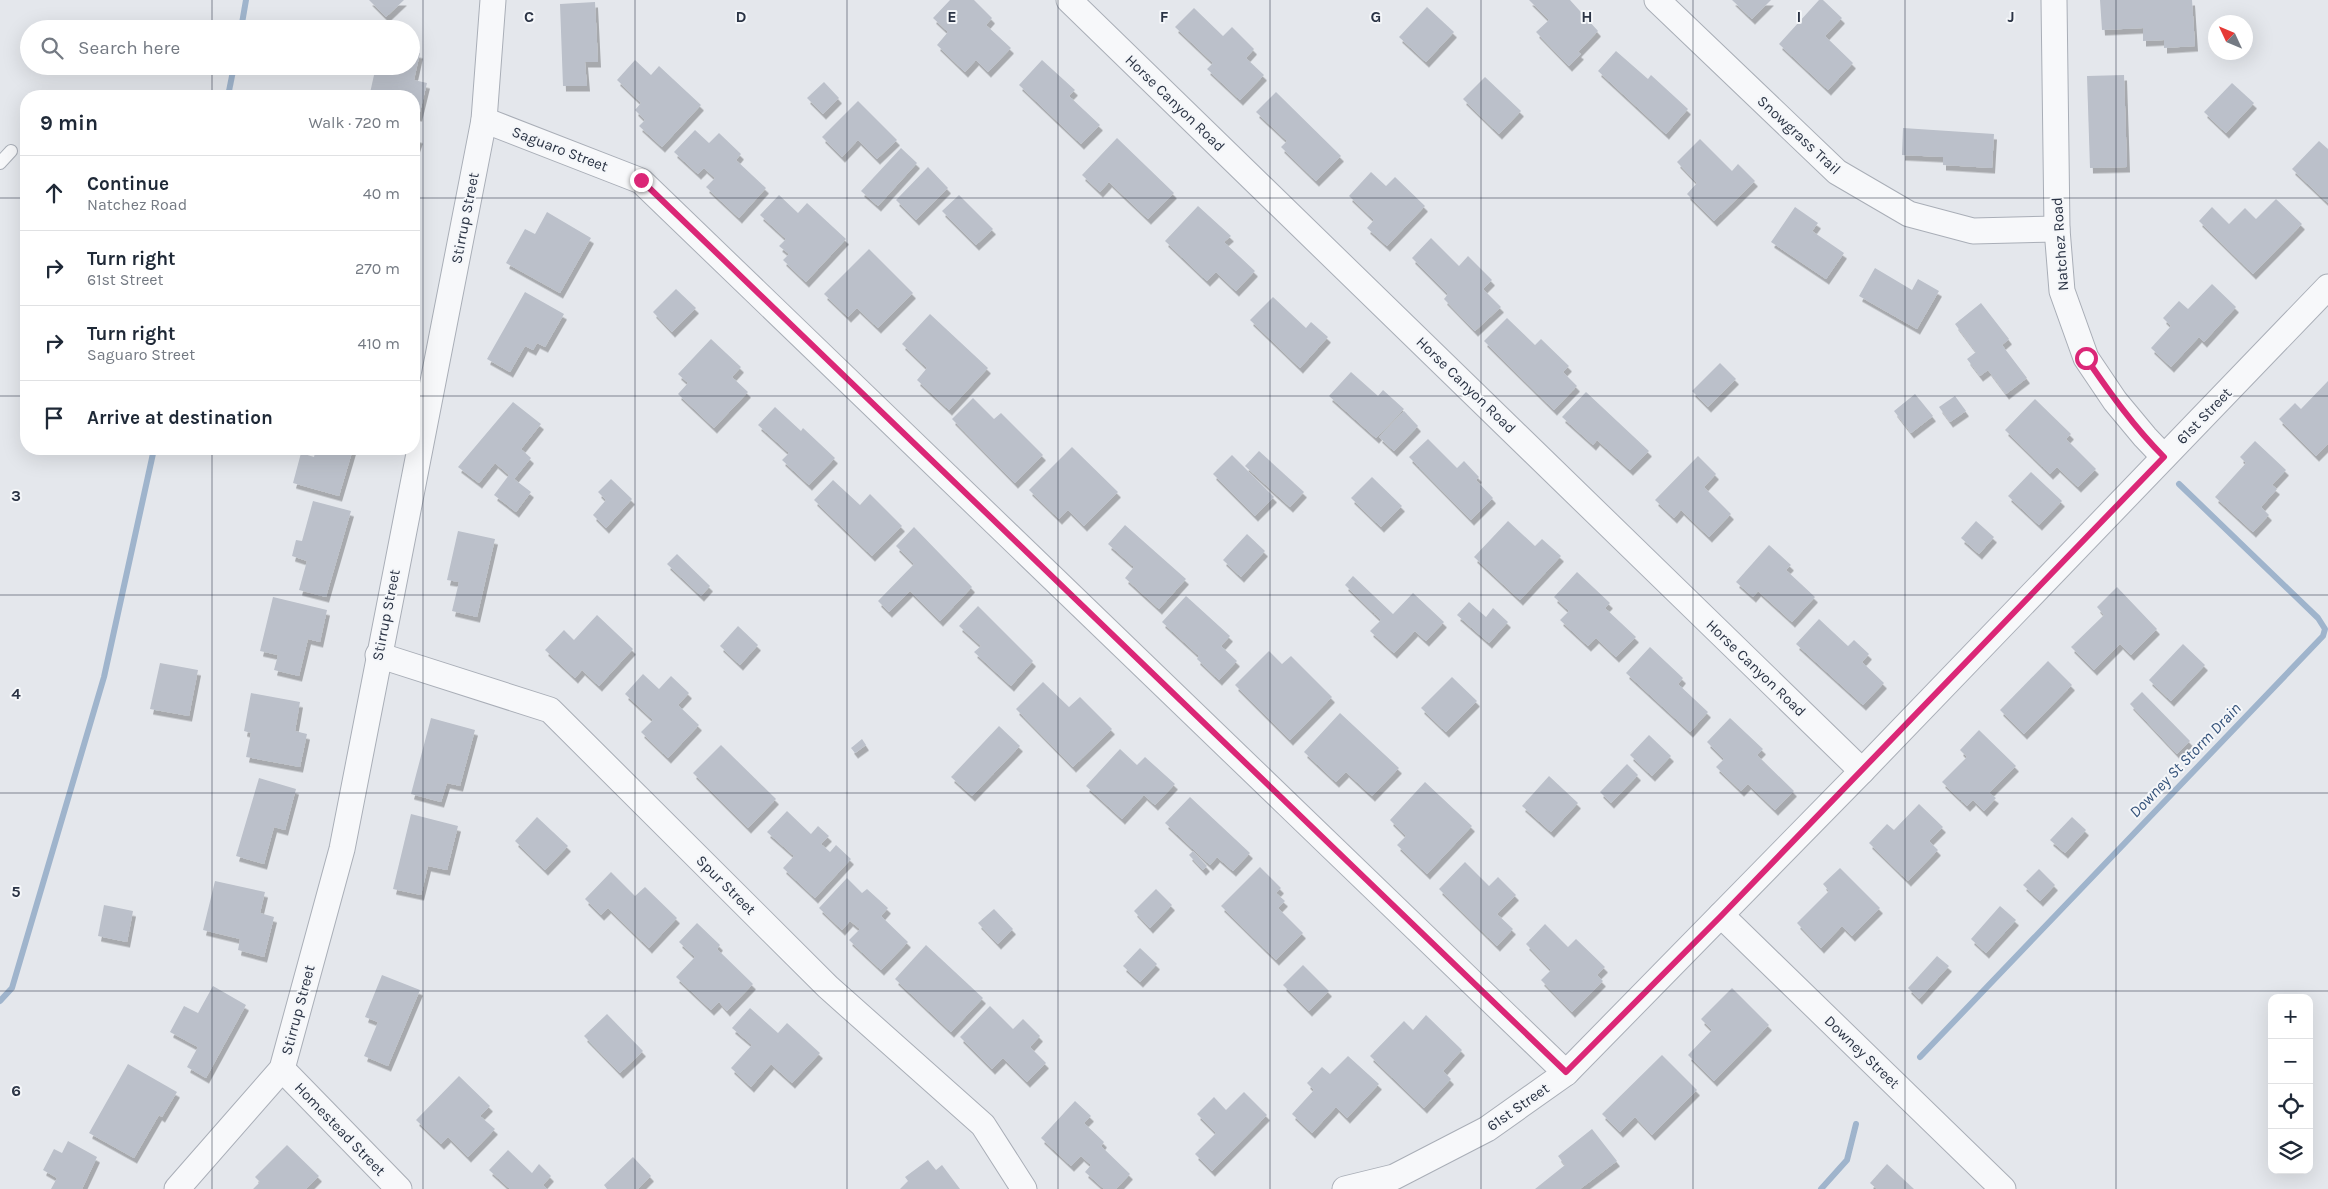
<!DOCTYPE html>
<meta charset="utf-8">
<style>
:root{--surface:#fff;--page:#f2f2f3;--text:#1f2937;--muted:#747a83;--line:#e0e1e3}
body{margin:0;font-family:Karla,sans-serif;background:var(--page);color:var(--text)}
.controls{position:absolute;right:15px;bottom:15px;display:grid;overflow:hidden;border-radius:10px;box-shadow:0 5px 20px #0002}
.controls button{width:45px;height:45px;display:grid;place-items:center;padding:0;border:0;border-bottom:1px solid var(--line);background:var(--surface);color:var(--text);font:25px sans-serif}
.compass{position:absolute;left:2208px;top:15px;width:45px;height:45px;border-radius:50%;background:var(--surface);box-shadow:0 5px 20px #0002;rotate:314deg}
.stop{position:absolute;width:15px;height:15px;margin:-11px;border:4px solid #db2777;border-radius:50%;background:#fff}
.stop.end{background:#db2777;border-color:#fff;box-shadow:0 1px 5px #0008}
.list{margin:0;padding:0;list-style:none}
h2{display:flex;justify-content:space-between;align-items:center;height:65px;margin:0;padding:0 20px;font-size:21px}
h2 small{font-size:16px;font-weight:400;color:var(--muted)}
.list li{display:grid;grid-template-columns:32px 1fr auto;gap:15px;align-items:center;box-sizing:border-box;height:75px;padding:0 20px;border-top:1px solid var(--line)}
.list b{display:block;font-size:19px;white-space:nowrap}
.list p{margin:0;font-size:16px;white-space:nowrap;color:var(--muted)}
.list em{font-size:16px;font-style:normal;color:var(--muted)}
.icon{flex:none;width:28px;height:28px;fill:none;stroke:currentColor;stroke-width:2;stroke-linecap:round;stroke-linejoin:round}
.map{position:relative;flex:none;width:2328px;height:1189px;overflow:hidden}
.search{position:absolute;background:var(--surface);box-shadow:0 5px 20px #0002;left:20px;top:20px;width:400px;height:55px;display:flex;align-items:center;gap:12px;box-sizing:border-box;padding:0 18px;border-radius:28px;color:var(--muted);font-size:19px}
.panel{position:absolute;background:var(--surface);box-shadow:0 5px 20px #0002;left:20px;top:90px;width:400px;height:365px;border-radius:20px}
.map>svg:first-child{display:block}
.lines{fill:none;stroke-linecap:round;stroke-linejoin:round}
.stream{stroke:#9fb4cc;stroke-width:6}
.building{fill:#bbc0ca;filter:url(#shadow)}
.lane-casing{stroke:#a9aeb7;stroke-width:14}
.street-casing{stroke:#a9aeb7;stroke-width:27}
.lane{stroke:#f7f8fa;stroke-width:12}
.street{stroke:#f7f8fa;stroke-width:25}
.route{stroke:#db2777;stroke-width:6}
.grid{fill:none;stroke:#2b3445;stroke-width:1;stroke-opacity:0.55}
.labels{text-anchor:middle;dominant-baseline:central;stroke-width:4;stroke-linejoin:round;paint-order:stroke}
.street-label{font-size:15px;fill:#2b3445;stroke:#f4f6f9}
.water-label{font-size:16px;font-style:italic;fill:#34527a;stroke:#f4f6f9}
.grid-label{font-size:16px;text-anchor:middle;font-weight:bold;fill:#2b3445;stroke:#f4f6f9;stroke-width:4;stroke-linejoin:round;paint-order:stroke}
</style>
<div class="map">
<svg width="2328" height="1189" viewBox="0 0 2328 1189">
<defs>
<filter id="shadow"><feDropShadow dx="3" dy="5.5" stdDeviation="0" flood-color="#0004"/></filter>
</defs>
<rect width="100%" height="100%" fill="#e4e7ec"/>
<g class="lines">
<!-- stream -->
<g class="stream">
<path d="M241 29 246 0"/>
<path d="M228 96 234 66"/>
<path d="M0 1001 12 988 104 677 154 449"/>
<path d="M1920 1057 2323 636 2325 629 2318 618 2179 484"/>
<path d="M1821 1189 1847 1160 1856 1124"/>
</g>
</g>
<!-- building -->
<g class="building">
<path d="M369 0H404L386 17Z"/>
<path d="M950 0H974L992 18 986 25 1011 48 988 72 976 60 965 72 937 45 948 32 933 18Z"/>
<path d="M1529 0H1570L1598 31 1578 52 1581 54 1569 66 1536 32 1549 20Z"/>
<path d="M1732 0H1771L1752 19Z"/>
<path d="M1819 0H1823L1842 18 1825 36 1853 63 1828 90 1779 44Z"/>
<path d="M2100 0H2192L2195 46 2164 48V40L2143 41V28L2102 30Z"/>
<path d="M595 2 598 62H585L587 86H563L560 4Z"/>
<path d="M1427 7 1454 32 1426 62 1399 37Z"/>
<path d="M1194 8 1223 36 1232 27 1254 49 1246 58 1264 75 1240 100 1207 69 1213 63 1175 27Z"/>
<path d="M411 51 420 53 414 80 427 83 419 116 414 115V96H386L370 93 376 66H411Z"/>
<path d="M1616 51 1648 79 1651 75 1688 109 1666 134 1598 71Z"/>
<path d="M635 60 651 75 659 66 701 105 662 147 639 126 645 120 635 110 641 103 617 80Z"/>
<path d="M1042 60 1075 90 1069 96 1100 125 1081 144 1019 85Z"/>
<path d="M2124 75 2127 167 2090 168 2087 76Z"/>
<path d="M1485 77 1521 111 1499 134 1463 99Z"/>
<path d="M824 82 839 98 823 114 807 98Z"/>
<path d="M2232 83 2254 103 2226 133 2204 112Z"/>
<path d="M1276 92 1341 156 1316 181 1281 147 1287 141 1256 112Z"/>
<path d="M858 101 897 140 877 159 858 140 842 157 822 137Z"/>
<path d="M1903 128 1994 134 1992 168 1943 165V157L1902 155Z"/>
<path d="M695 130 709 143 719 133 741 154 736 160 766 188 739 218 706 187 715 178 704 168 698 174 674 152Z"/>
<path d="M414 136 420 138 414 156Z"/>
<path d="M1117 138 1174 193 1148 219 1109 182 1100 192 1082 175Z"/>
<path d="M1700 139 1732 171 1738 164 1755 181 1714 221 1687 194 1697 183 1677 162Z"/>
<path d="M2319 141 2328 149V203L2292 169Z"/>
<path d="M901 148 917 163 878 206 861 191Z"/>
<path d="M928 167 948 188 916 220 896 200Z"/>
<path d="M1371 172 1386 186 1395 177 1425 206 1387 246 1367 228 1374 220 1349 196Z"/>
<path d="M779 195 798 213 807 203 846 239 806 282 783 260 789 254 779 246 786 239 760 215Z"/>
<path d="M959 195 993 229 976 245 942 211Z"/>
<path d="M2276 199 2302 224 2253 274 2199 221 2212 207 2229 224 2245 208 2256 219Z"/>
<path d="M1198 206 1231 236 1224 242 1255 271 1236 291 1216 272 1207 281 1165 241Z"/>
<path d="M1795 207 1818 223 1812 231 1844 253 1826 279 1771 242Z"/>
<path d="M547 212 591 238 560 293 506 263 525 229 535 234Z"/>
<path d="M1431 238 1459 266 1468 256 1492 280 1483 289 1501 307 1475 331 1444 299 1448 294 1412 258Z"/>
<path d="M869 249 913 293 878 328 857 308 848 317 824 294Z"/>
<path d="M1875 268 1912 290 1918 279 1939 291 1917 329 1859 296Z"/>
<path d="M2212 284 2236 307 2204 342 2199 337 2171 367 2151 348 2171 326 2163 318 2179 301 2188 309Z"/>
<path d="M676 289 696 308 672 332 653 312Z"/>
<path d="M525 292 564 314 545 347 537 343 533 350 525 346 510 372 487 359Z"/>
<path d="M1273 297 1306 328 1311 322 1328 337 1300 368 1250 320Z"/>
<path d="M1981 303 2009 339 2002 345 2027 378 2006 394 1988 370 1980 376 1967 359 1976 352 1955 324Z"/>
<path d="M930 314 988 368 949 410 917 380 927 368 902 344Z"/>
<path d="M1507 318 1535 345 1541 339 1569 366 1563 372 1577 386 1554 410 1484 341Z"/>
<path d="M711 339 741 367 732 377 748 392 714 428 678 394 688 383 678 374Z"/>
<path d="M1720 363 1736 379 1708 407 1692 391Z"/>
<path d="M1351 372 1378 396 1383 390 1404 409 1376 438 1329 396Z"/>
<path d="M2328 381V444L2316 456 2279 419 2295 403 2301 409Z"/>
<path d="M1586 392 1649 451 1630 470 1597 440 1593 445 1562 417Z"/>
<path d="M1915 394 1933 416 1911 433 1894 411Z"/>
<path d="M1955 396 1966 411 1950 422 1939 407Z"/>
<path d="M973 398 994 419 1001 413 1043 455 1015 483 952 419Z"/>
<path d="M2035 399 2071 434 2066 439 2096 469 2078 487 2057 467 2050 474 2005 430Z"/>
<path d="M513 402 541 424 521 449 531 458 514 479 531 492 516 512 494 495 509 475 495 463 479 483 458 467Z"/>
<path d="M775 407 801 431 803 428 835 458 809 485 782 460 789 453 758 425Z"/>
<path d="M1404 411 1418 426 1394 451 1379 437Z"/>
<path d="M1428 439 1457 468 1464 461 1479 477 1476 480 1493 498 1471 520 1409 457Z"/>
<path d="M2255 441 2286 470 2272 485 2277 489 2261 507 2269 515 2253 532 2215 497 2246 463 2240 457Z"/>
<path d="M1072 447 1118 492 1084 526 1068 510 1059 519 1029 490Z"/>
<path d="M316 449H353L339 496 293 483 301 453 314 457Z"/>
<path d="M1259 451 1304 492 1290 507 1245 466Z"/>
<path d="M1232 455 1274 497 1255 516 1213 474Z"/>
<path d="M1698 456 1716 474 1704 487 1731 514 1709 537 1681 510 1674 518 1655 500Z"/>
<path d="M2031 472 2062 501 2039 525 2008 496Z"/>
<path d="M1372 477 1402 506 1381 527 1351 498Z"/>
<path d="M611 479 632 499 606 528 593 515 606 500 598 492Z"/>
<path d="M833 480 860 505 870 494 902 526 872 556 814 500Z"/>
<path d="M313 501 351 511 326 597 299 590 307 561 292 556 296 540 302 541Z"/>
<path d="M1508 521 1535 546 1542 539 1561 556 1520 600 1474 557Z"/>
<path d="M1976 521 1994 537 1979 554 1961 538Z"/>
<path d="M1125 525 1186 579 1159 609 1125 578 1134 567 1108 544Z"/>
<path d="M914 527 972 587 940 621 910 591 889 612 878 601 914 564 896 546Z"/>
<path d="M458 531 495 539 477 617 452 611 459 582 447 580Z"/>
<path d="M1247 534 1265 551 1241 577 1223 560Z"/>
<path d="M1769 545 1791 565 1786 570 1815 597 1792 622 1758 591 1753 597 1736 582Z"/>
<path d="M677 554 710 586 701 596 667 564Z"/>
<path d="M1577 572 1610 603 1605 608 1636 637 1616 657 1596 638 1588 646 1560 620 1569 611 1554 597Z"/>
<path d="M1353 576 1393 614 1413 593 1444 622 1426 641 1415 631 1394 653 1370 631 1381 620 1345 585Z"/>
<path d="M2117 587 2157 629 2131 655 2120 644 2094 670 2071 647 2104 615 2097 607Z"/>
<path d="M1186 596 1230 636 1221 646 1237 661 1219 680 1197 659 1199 656 1162 622Z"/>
<path d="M273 597 327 610 320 642 308 639 299 676 274 670 278 655 260 651Z"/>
<path d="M1469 602 1486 617 1493 608 1508 622 1489 643 1457 615Z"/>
<path d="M978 606 1033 661 1011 686 974 652 981 646 959 626Z"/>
<path d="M597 615 633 649 599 686 582 670 575 678 545 650 564 630 574 640Z"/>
<path d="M1819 619 1848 646 1854 640 1869 654 1862 662 1884 683 1863 705 1796 644Z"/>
<path d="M738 626 758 645 740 665 720 646Z"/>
<path d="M2183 644 2205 665 2171 701 2149 680Z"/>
<path d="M1650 647 1683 678 1678 684 1708 712 1690 732 1626 673Z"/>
<path d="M1269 651 1282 664 1291 656 1332 697 1290 740 1235 685Z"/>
<path d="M2048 661 2072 685 2024 734 2000 710Z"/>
<path d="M160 663 198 670 189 716 150 709Z"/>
<path d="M643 674 659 689 671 676 689 693 678 705 699 725 668 758 641 732 653 720 625 694Z"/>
<path d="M1452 677 1477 701 1446 732 1421 708Z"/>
<path d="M1043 682 1069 707 1080 697 1112 729 1073 767 1016 709Z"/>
<path d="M2142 692 2190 741 2177 754 2130 704Z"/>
<path d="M251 693 300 702 295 731 307 734 300 767 246 757 251 733 244 731Z"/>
<path d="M1340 713 1399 768 1372 796 1346 772 1336 782 1304 752Z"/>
<path d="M431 718 475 730 460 786 447 783 441 802 411 794Z"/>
<path d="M1730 718 1763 749 1757 755 1794 791 1775 810 1748 784 1741 791 1716 767 1724 759 1707 742Z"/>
<path d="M999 726 1020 746 972 796 951 777Z"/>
<path d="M1979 730 2016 766 1989 793 1996 798 1984 811 1973 800 1967 806 1942 782 1967 757 1960 750Z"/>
<path d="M1649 735 1671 756 1652 776 1630 755Z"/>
<path d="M862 739 866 745 855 753 851 748Z"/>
<path d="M721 745 776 799 748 828 693 773Z"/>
<path d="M1120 749 1137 765 1145 757 1175 784 1155 805 1144 795 1122 819 1086 786Z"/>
<path d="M1627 764 1638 775 1611 803 1600 792Z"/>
<path d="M1549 776 1578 803 1551 832 1522 806Z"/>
<path d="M259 778 296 789 285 830 274 827 264 864 236 856Z"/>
<path d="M1425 782 1472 826 1427 874 1397 845 1406 836 1390 820Z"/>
<path d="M1190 797 1250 853 1233 871 1217 857 1210 865 1165 823Z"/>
<path d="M1919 804 1943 827 1929 841 1938 850 1908 881 1869 843 1887 824 1894 830Z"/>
<path d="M787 811 811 834 818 826 829 836 821 844 830 852 836 845 851 859 815 898 783 868 794 856 767 832Z"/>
<path d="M411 814 458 826 447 870 428 866 421 895 393 889Z"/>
<path d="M537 817 568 846 545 870 515 841Z"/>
<path d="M2072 817 2086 830 2065 853 2050 840Z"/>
<path d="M1193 851 1207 866 1203 870 1189 855Z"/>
<path d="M1465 862 1489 886 1498 877 1516 895 1497 914 1513 929 1497 946 1439 889Z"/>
<path d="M1260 867 1281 888 1276 893 1285 901 1278 908 1303 933 1276 960 1221 906Z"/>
<path d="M1840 868 1880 908 1852 936 1842 926 1821 948 1797 923 1829 891 1823 884Z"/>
<path d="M2039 869 2055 885 2040 901 2023 885Z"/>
<path d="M611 872 635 896 645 887 677 918 649 948 608 908 601 915 585 899Z"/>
<path d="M847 878 862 893 867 889 888 908 881 916 908 942 881 970 849 940 860 929 850 921 842 930 819 908Z"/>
<path d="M215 881 265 892 260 913 274 917 264 957 238 950 240 939 203 930Z"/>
<path d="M1156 889 1172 905 1150 928 1134 911Z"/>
<path d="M104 905 133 911 127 942 98 936Z"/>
<path d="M2000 906 2016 920 1986 953 1971 939Z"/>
<path d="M994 909 1013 929 998 944 978 923Z"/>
<path d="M697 923 720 945 717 949 753 984 727 1011 719 1002 711 1010 676 977 695 957 679 942Z"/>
<path d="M1545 924 1568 947 1576 939 1605 967 1597 975 1603 981 1572 1012 1541 980 1551 970 1526 944Z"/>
<path d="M926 945 983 998 951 1032 895 979Z"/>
<path d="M1140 948 1157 964 1140 982 1123 966Z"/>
<path d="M1937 956 1949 966 1919 999 1908 988Z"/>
<path d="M1303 965 1329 991 1309 1011 1283 985Z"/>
<path d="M382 975 420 990 388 1066 364 1056 378 1022 365 1017Z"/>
<path d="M213 986 246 1005 206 1078 187 1067 198 1047 170 1032 184 1006 198 1013Z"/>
<path d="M1732 988 1769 1025 1714 1081 1688 1055 1712 1030 1701 1019Z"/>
<path d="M990 1006 1013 1029 1023 1019 1040 1036 1030 1047 1046 1063 1027 1082 1003 1058 992 1069 960 1037Z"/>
<path d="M750 1008 778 1033 787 1023 820 1053 792 1083 771 1064 751 1087 731 1068 752 1045 732 1028Z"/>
<path d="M607 1014 643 1051 620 1073 584 1036Z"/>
<path d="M1426 1015 1462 1050 1443 1071 1451 1079 1424 1108 1370 1056 1404 1021 1413 1030Z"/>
<path d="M1662 1055 1697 1090 1652 1135 1635 1117 1620 1132 1602 1114Z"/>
<path d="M1348 1056 1379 1084 1347 1118 1336 1107 1312 1133 1292 1114 1314 1090 1307 1083 1322 1067 1330 1074Z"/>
<path d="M128 1064 177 1092 162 1117 159 1115 134 1158 89 1133Z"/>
<path d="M459 1076 490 1106 480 1116 495 1129 468 1157 448 1137 441 1144 416 1120Z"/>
<path d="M1244 1092 1267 1115 1212 1171 1195 1154 1216 1133 1197 1114 1214 1097 1226 1110Z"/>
<path d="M1075 1101 1091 1116 1084 1123 1104 1142 1101 1146 1130 1174 1116 1189H1104L1085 1172 1091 1165 1081 1156 1071 1166 1041 1138Z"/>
<path d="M1592 1129 1617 1161 1580 1189H1535L1565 1165 1558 1156Z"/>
<path d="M68 1141 97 1157 82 1189H51L57 1178 43 1170 54 1149 62 1153Z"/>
<path d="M287 1145 319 1176 306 1189H253L260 1182 255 1177Z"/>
<path d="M508 1150 532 1173 539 1164 551 1176 543 1185 547 1189H510L489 1170Z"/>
<path d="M633 1157 651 1176 638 1189H607L604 1185Z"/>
<path d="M928 1160 936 1170 942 1165 960 1189H900L908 1181 905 1177Z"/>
<path d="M1887 1164 1914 1189H1877L1870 1183Z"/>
</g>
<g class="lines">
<defs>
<path id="lane" d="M0 163 11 151"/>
<g id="street">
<path d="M1069 0 1862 771"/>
<path d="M1657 0 1837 172 1909 214 1973 231 2057 229"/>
<path d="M2054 0 2057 229 2062 291 2086 358 2115 401 2145 437 2164 457"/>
<path d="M484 120 641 181 1566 1073"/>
<path d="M378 655 550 710 828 987 983 1125 1024 1189"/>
<path d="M1721 915 2003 1189"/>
<path d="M282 1069 399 1189"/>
<path d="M177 1189 282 1069 342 849 484 120 493 0"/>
<path d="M1345 1189 1394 1177 1487 1129 1566 1073 1862 771 2328 287"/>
</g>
</defs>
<!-- lane casing -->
<use href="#lane" class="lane-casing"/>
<!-- street casing -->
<use href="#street" class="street-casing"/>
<!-- lane -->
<use href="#lane" class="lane"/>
<!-- street -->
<use href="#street" class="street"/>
</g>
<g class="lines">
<!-- route -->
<path class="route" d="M641 180 1566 1072 1721 916 2164 457C2134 427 2110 393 2086 358"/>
</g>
<!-- grid -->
<path class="grid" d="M212 0V29M423 0V1189M635 0V1189M847 0V1189M1058 0V1189M1270 0V1189M1481 0V1189M1693 0V1189M1905 0V1189M2116 0V1189M212 66V96M0 198H26M414 198H2328M0 396H26M414 396H2328M212 449V1189M0 595H2328M0 793H2328M0 991H2328"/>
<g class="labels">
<!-- street labels -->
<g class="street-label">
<text transform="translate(1175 103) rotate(44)">Horse Canyon Road</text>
<text transform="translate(1799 135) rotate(43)">Snowgrass Trail</text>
<text transform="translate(560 149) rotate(21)">Saguaro Street</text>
<text transform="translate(465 218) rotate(-79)">Stirrup Street</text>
<text transform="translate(2060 244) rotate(-94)">Natchez Road</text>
<text transform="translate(1466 385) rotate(44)">Horse Canyon Road</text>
<text transform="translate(2204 416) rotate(-46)">61st Street</text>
<text transform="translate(386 615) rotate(-79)">Stirrup Street</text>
<text transform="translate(1756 668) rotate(44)">Horse Canyon Road</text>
<text transform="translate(726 885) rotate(45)">Spur Street</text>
<text transform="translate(298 1010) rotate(-75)">Stirrup Street</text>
<text transform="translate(1862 1052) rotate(44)">Downey Street</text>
<text transform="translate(1518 1107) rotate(-35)">61st Street</text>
<text transform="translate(340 1129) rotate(46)">Homestead Street</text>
</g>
<!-- water labels -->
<g class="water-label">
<text transform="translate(2185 760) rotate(-46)">Downey St Storm Drain</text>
</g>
</g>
<g class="grid-label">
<text x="529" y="22">C</text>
<text x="741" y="22">D</text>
<text x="952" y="22">E</text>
<text x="1164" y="22">F</text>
<text x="1376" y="22">G</text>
<text x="1587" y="22">H</text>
<text x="1799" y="22">I</text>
<text x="2011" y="22">J</text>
<text x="16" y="501">3</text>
<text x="16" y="699">4</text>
<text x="16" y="897">5</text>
<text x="16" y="1096">6</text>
</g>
</svg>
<div class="controls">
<button>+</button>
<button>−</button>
<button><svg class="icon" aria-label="locate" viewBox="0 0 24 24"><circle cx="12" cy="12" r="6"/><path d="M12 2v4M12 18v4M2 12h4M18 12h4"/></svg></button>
<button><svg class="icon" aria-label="layers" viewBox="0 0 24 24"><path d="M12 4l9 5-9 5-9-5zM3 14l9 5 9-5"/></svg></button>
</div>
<svg class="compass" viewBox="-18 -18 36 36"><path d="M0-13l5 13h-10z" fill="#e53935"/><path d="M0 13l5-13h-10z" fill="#747a83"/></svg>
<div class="stop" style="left:2086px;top:358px"></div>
<div class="stop end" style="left:641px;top:180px"></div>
<div class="search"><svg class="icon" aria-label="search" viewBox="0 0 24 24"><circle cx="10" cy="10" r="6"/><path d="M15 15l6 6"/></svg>Search here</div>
<section class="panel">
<h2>9 min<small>Walk · 720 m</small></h2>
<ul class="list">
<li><svg class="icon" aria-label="ahead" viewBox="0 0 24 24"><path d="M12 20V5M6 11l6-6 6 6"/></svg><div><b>Continue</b><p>Natchez Road</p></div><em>40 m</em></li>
<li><svg class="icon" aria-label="right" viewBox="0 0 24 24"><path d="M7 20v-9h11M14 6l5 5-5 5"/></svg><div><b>Turn right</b><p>61st Street</p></div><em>270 m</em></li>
<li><svg class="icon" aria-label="right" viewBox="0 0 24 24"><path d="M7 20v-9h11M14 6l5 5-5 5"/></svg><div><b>Turn right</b><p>Saguaro Street</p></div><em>410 m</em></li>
<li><svg class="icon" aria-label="arrive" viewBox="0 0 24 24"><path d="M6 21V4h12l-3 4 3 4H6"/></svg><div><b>Arrive at destination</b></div></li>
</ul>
</section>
</div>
